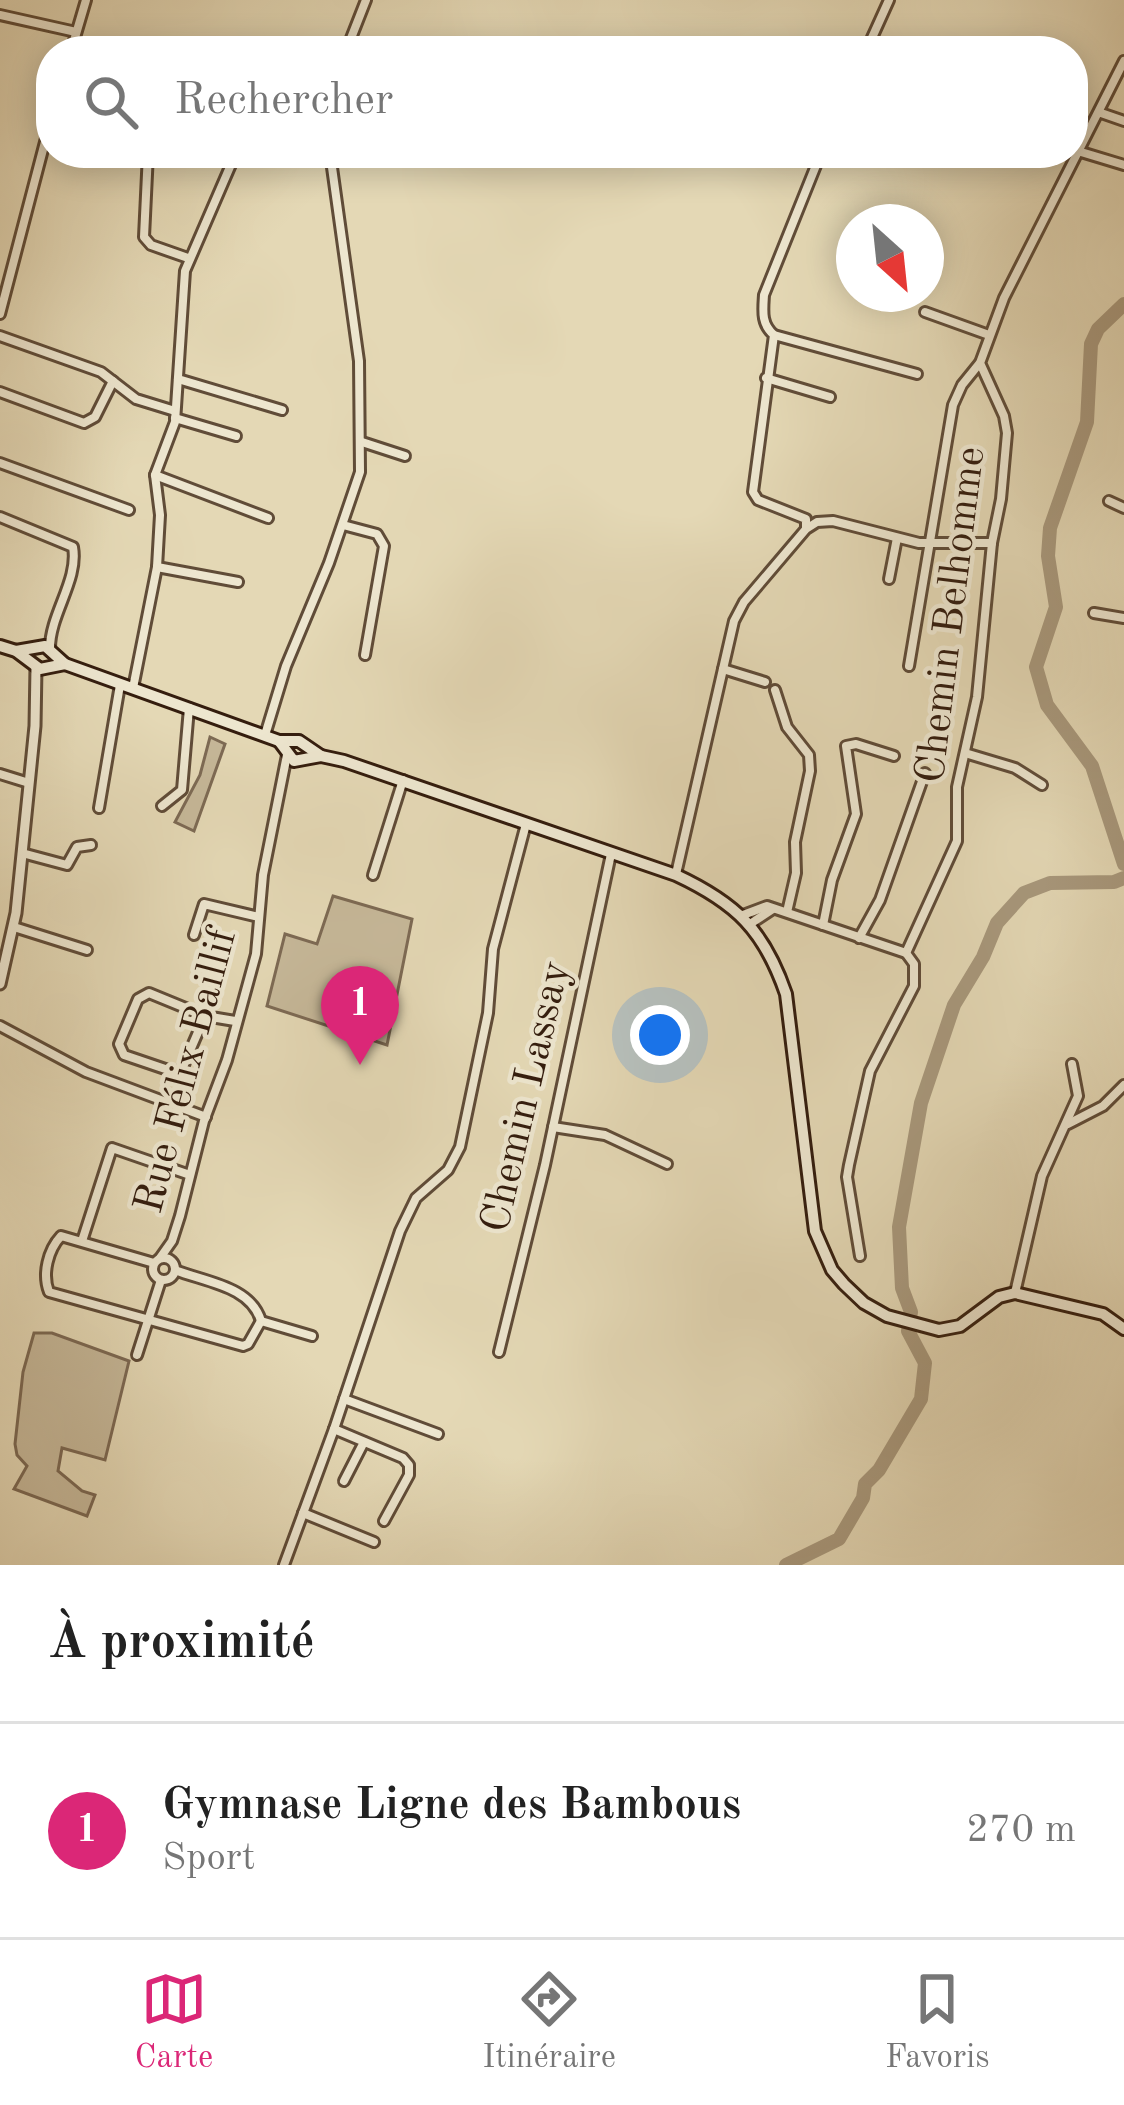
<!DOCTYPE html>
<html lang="fr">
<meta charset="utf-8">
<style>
:root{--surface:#fff;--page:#f2f2f2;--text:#222;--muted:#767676;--line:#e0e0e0;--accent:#db2777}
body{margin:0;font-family:"Old Standard TT",serif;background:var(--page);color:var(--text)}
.compass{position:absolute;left:836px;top:204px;width:108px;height:108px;border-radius:50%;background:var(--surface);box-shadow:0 6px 30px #0003;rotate:153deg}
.you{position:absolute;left:660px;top:1035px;width:42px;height:42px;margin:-30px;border:9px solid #fff;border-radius:50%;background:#1a73e8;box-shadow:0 0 0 18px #1a73e833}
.badge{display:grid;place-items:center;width:78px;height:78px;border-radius:50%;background:var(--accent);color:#fff;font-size:39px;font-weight:700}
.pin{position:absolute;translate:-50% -99px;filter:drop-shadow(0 3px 6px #0008)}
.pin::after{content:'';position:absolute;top:63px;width:42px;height:36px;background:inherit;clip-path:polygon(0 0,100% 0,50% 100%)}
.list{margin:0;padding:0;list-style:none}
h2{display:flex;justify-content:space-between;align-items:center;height:156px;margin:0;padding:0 48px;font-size:51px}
h2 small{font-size:39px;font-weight:400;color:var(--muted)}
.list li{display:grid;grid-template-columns:78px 1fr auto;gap:36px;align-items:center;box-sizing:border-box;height:216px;padding:0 48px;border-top:3px solid var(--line)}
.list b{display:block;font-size:45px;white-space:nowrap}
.list p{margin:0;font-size:39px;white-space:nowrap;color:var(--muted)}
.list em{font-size:39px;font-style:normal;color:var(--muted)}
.icon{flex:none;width:66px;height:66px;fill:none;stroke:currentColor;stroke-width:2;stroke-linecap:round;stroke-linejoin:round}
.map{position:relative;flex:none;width:1124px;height:1565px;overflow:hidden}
.search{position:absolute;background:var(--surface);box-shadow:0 6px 30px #0003;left:36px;right:36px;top:36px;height:132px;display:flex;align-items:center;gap:30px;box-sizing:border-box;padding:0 42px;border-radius:48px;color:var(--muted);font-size:45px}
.sheet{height:372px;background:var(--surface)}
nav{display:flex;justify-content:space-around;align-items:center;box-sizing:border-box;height:168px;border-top:3px solid var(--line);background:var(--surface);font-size:33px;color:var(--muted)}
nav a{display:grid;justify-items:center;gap:6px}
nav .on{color:var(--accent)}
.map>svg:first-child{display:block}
.green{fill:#c6b899;stroke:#7d6a54;stroke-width:3}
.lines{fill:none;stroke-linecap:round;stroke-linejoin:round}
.river{stroke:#a8987c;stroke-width:14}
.minor-casing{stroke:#604c38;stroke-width:14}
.tertiary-casing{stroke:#604c38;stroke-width:15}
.secondary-casing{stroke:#341d0e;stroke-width:16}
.minor{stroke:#ede6cf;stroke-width:8}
.tertiary{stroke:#ede6cf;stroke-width:9}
.secondary{stroke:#ede6cf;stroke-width:10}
.labels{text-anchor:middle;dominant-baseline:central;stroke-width:9;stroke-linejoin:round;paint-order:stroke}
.street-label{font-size:42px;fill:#341d0e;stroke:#ede6cf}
</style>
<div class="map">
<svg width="1124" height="1565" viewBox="0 0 1124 1565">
<rect width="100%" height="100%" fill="#e4d8b5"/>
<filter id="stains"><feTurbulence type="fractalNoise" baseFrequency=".00167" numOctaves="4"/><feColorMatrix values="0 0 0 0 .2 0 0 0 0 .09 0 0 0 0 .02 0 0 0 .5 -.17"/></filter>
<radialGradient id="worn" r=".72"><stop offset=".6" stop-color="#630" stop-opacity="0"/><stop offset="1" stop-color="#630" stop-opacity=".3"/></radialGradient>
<!-- green -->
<g class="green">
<path d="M210 737 225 744 194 831 175 822 200 775Z"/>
<path d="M333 896 412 919 387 1045 267 1006 285 934 317 944Z"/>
<path d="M34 1333H52L129 1361 105 1460 62 1448 58 1471 82 1491 95 1495 87 1516 14 1489 27 1466 17 1455 15 1444 23 1372Z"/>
</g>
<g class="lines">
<!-- river -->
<g class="river">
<path d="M1124 304 1098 329 1091 344 1087 422 1050 528 1048 556 1056 607 1036 667 1047 705 1092 766 1124 864"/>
<path d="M786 1565 839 1539 863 1498 865 1484 879 1470 921 1399 925 1363 908 1331 911 1312 902 1288 899 1227 921 1103 954 1005 983 957 997 923 1024 893 1050 883 1114 882 1124 878"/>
</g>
<defs>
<g id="minor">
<path d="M0 15 76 32"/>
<path d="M71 51 86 0"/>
<path d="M346 51 366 0"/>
<path d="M866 51 889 0"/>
<path d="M1101 113 1124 121"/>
<path d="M1081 152 1124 165"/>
<path d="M148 153 144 237 151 245 188 258"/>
<path d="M925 312 989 335"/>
<path d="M0 314 51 119"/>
<path d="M774 335 917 374"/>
<path d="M0 336 101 372 136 399 175 411"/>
<path d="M766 378 830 397"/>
<path d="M178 379 282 410"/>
<path d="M0 392 84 423 95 417 113 381"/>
<path d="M175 418 236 436"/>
<path d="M362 442 405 456"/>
<path d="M0 463 129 510"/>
<path d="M155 475 268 518"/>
<path d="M1109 501 1124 508"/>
<path d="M0 517 73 547C79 580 50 614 50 648"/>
<path d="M343 525 377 534 384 546 365 655"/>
<path d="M806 528V519L758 500 753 492 774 335C761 324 763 311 764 295L821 153"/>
<path d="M157 567 238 582"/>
<path d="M889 579 897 538"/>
<path d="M1094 613 1124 618"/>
<path d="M909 666 953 405 962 385 979 364"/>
<path d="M723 669 765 682"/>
<path d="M133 688 157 567 160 515 155 475 175 422 185 271 236 153"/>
<path d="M775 690 787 727 809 755 810 771 795 842 796 873 787 912"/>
<path d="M265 735 286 666 329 563 360 472 359 361 330 153"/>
<path d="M965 753 1015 768 1042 785"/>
<path d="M0 774 29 783"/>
<path d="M162 806 182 790 189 708"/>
<path d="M99 808 120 685"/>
<path d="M22 853 67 865 77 847 91 845"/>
<path d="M676 874 734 621 744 602 806 529 817 522 833 521 919 543H992"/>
<path d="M373 875 403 780"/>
<path d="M743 915 767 906 906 953 957 841V787L977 697 992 543 1001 499 1007 433 1004 416 980 363 1004 298 1124 61"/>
<path d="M750 924 773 909"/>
<path d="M823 925 832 880 856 814 846 746 856 744 894 756"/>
<path d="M14 927 87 950"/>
<path d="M194 935 204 904 259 917"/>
<path d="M859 938 880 900 925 773"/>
<path d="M205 1016 183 1067 177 1073 124 1055 119 1044 138 999 149 993 205 1016 235 1021"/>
<path d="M0 1026 86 1072 206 1117"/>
<path d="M1068 1124 1103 1106 1124 1085"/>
<path d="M553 1127 605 1135 667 1164"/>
<path d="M82 1241 112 1148 190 1175"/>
<path d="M860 1256 847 1177 849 1165 870 1071 914 986V964L906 953"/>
<circle cx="164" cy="1269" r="11"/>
<path d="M160 1258 172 1241 180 1216 204 1121 227 1060 256 954 263 875 287 755"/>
<path d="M154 1263 61 1236C48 1250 42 1274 49 1292L243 1346 248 1344 261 1321"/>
<path d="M175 1270C205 1282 251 1286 261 1321"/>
<path d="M1015 1293 1042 1176 1078 1096 1072 1064"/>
<path d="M261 1321 312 1336"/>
<path d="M499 1352 545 1165 611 854"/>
<path d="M137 1355 161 1280"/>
<path d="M344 1399 438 1434"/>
<path d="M334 1429 403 1458 409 1465V1475L384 1521"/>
<path d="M344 1481 364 1442"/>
<path d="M303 1513 374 1542"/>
<path d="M284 1565 334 1429 400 1231 416 1198 448 1170 460 1147 488 1013 493 949 526 824"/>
</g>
<path id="tertiary" d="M0 984 16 913 35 726 36 667"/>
<g id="secondary">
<path d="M0 646 16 651 40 669 65 664"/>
<path d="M16 651 45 646 65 664 279 741H299L321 756"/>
<path d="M279 741 294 761 321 756 344 761 676 875C736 903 764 930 786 994L815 1231 832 1270 844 1284 864 1303 887 1316 939 1330 960 1326 999 1297 1015 1293 1103 1314 1124 1329"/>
</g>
</defs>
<!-- minor casing -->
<use href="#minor" class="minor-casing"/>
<!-- tertiary casing -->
<use href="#tertiary" class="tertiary-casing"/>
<!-- secondary casing -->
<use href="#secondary" class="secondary-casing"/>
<!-- minor -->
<use href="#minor" class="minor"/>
<!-- tertiary -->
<use href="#tertiary" class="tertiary"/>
<!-- secondary -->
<use href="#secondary" class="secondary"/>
</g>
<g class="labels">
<!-- street labels -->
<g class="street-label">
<text transform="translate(952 615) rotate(-83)">Chemin Belhomme</text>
<text transform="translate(187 1071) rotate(-75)">Rue Félix Baillif</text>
<text transform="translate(527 1097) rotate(-77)">Chemin Lassay</text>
</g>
</g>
<rect width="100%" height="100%" filter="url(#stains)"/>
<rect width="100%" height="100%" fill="url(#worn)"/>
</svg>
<svg class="compass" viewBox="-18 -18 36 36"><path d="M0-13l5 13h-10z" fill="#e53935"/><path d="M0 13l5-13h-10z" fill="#767676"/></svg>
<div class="you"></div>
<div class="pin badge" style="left:360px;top:1065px">1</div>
<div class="search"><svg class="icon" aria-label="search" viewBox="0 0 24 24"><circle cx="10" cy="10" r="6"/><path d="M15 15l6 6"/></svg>Rechercher</div>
</div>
<section class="sheet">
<h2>À proximité<small></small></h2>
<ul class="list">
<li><span class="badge">1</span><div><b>Gymnase Ligne des Bambous</b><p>Sport</p></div><em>270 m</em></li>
</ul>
</section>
<nav>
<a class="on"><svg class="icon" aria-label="map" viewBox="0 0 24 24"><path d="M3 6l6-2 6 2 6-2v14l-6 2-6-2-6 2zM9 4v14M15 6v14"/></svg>Carte</a>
<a><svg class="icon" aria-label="directions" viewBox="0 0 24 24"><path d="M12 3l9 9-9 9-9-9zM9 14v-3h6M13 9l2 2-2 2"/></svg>Itinéraire</a>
<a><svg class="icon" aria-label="saved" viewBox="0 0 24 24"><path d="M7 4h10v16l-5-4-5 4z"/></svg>Favoris</a>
</nav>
